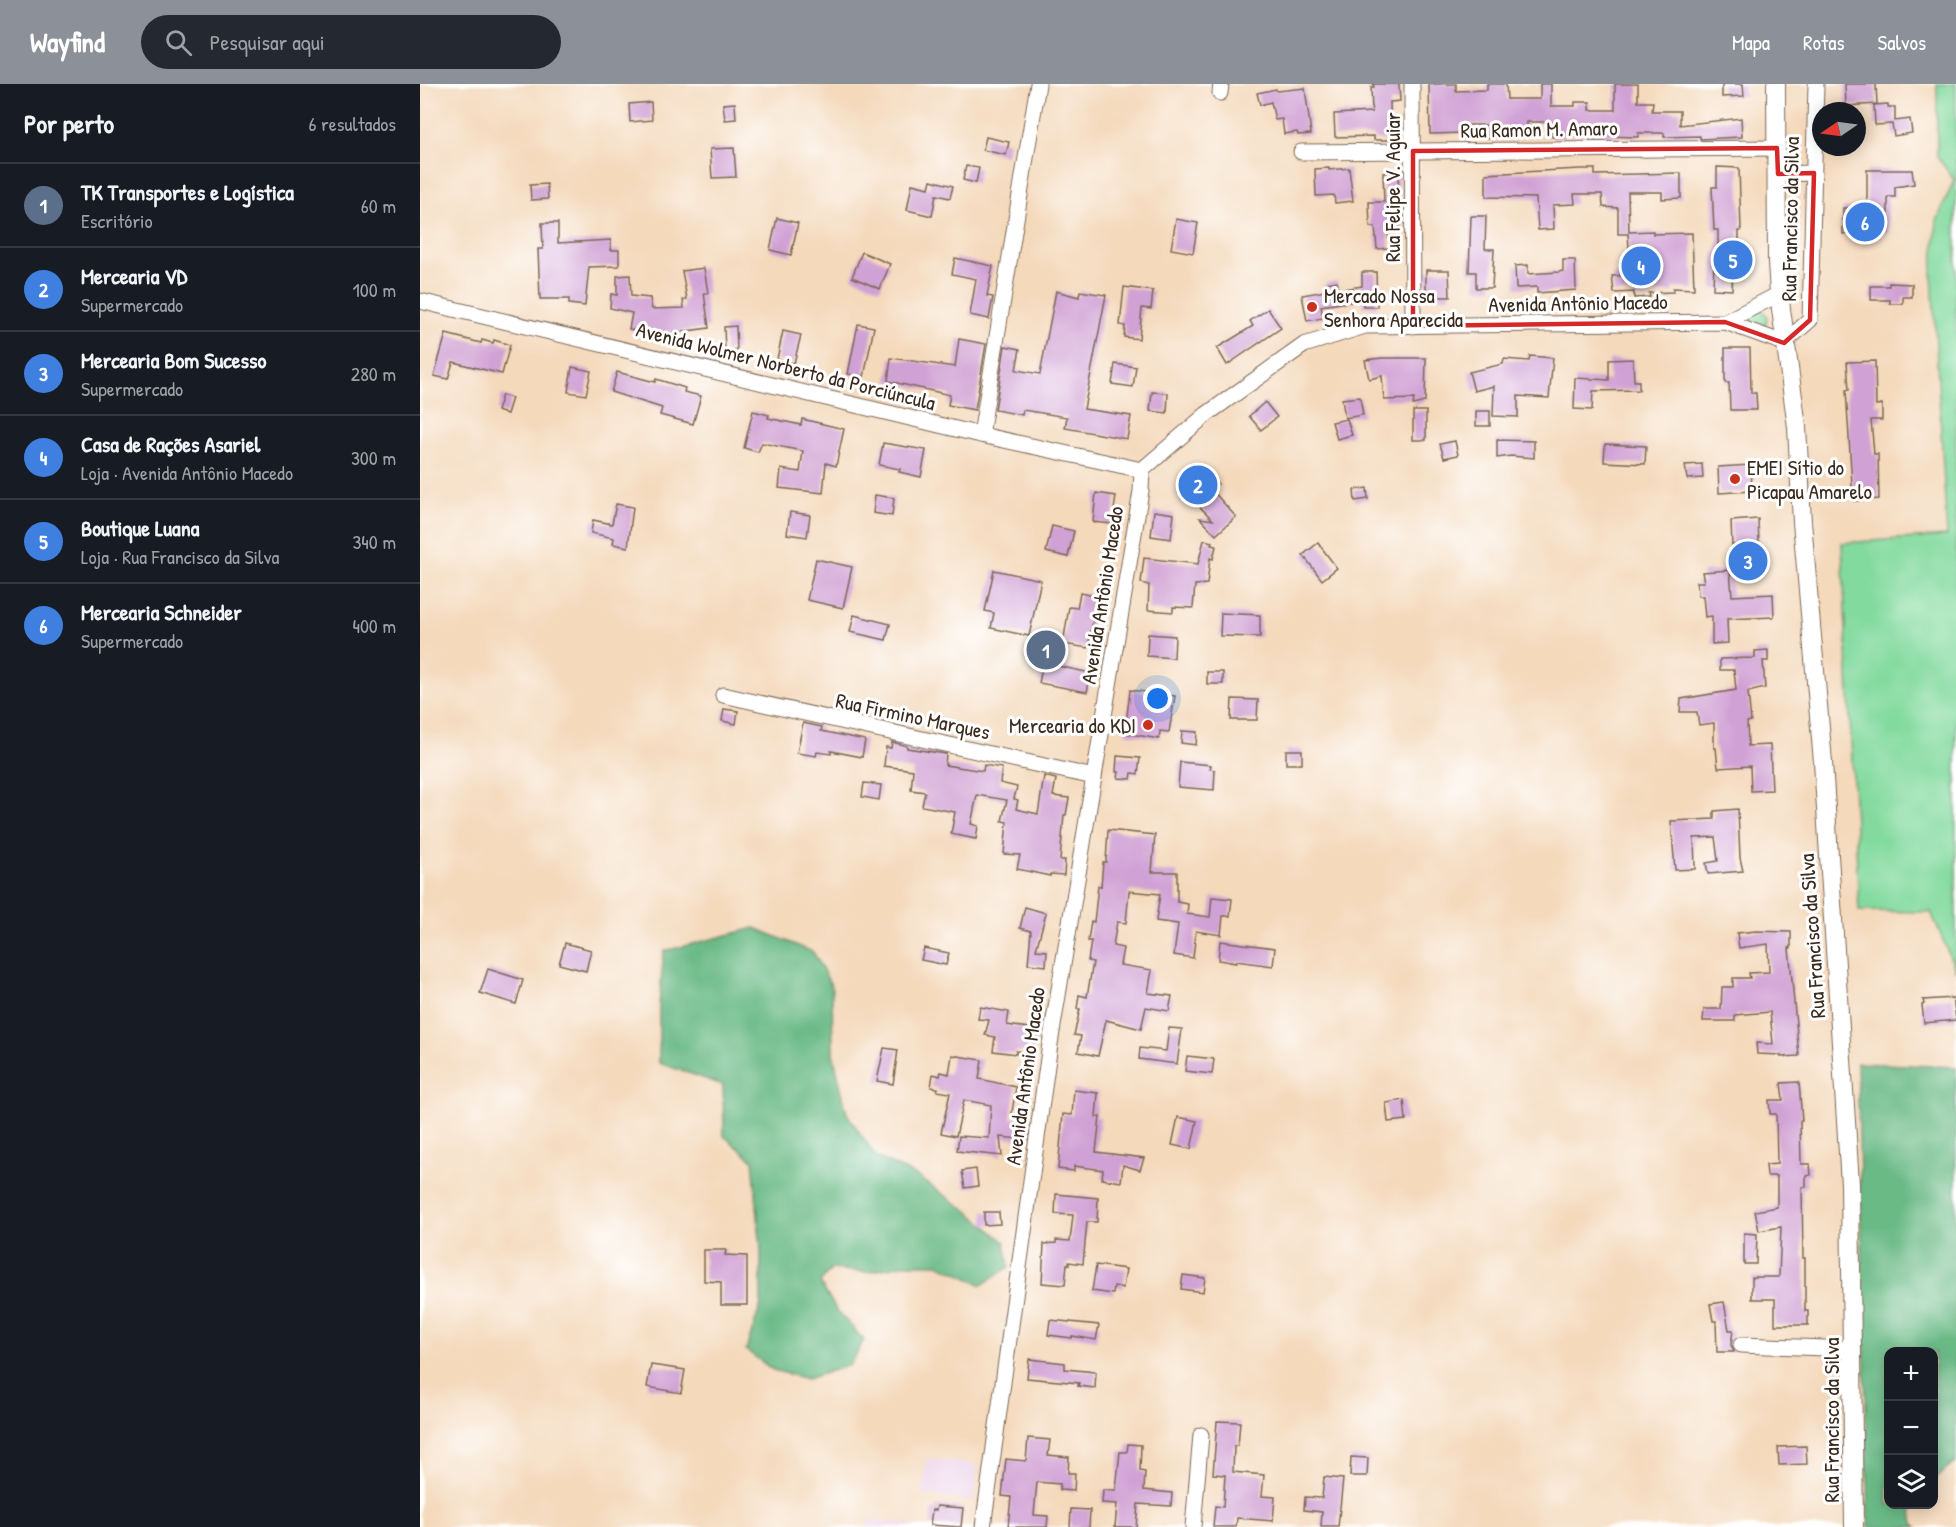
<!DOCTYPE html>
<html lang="pt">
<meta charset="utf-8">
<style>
:root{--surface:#171b24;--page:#242831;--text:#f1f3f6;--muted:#9ea1a6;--line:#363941;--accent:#8c9099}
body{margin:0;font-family:"Patrick Hand",sans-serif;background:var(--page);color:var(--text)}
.controls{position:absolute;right:18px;bottom:18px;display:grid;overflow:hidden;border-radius:12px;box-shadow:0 3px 15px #0003}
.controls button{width:54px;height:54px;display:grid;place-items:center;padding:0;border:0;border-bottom:2px solid var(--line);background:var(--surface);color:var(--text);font:30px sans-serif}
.compass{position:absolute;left:1392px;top:18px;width:54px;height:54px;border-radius:50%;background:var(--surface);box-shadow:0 3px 15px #0003;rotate:257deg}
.you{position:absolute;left:738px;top:615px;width:21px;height:21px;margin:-15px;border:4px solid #fff;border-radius:50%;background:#1a73e8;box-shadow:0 0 0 9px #1a73e833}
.badge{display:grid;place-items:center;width:39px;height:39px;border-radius:50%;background:var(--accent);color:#fff;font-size:20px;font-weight:700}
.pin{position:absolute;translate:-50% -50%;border:3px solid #fff;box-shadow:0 2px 6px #0006}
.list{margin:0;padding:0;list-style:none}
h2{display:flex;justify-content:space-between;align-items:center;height:78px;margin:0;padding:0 24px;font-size:26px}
h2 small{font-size:20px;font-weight:400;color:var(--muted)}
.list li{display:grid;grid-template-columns:39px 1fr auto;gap:18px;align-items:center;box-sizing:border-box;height:84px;padding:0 24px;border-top:2px solid var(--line)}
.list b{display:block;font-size:22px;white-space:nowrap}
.list p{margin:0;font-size:20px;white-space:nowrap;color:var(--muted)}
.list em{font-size:20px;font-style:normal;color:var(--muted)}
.icon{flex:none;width:33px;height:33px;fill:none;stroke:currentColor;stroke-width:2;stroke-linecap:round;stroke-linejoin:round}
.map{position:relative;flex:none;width:1536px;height:1443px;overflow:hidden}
header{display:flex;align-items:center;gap:36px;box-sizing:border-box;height:84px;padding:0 30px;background:var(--accent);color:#fff}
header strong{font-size:28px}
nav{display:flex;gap:33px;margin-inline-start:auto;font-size:21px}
.search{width:420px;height:54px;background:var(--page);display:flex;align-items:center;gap:15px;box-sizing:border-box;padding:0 21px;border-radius:33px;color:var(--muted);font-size:22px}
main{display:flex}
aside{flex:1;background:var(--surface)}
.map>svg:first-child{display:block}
.built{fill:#ecd1ea}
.green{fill:#83da9f;stroke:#5f825e;stroke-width:1.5}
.forest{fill:#6aba86;stroke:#527252;stroke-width:1.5}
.building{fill:#d0a1d4}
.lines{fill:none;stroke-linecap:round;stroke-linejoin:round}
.minor-casing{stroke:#7c6755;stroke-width:17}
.major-casing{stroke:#7c6755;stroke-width:20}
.minor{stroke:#fff;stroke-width:15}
.major{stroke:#fff;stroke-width:18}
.marked{fill:none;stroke:#d62828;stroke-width:4.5;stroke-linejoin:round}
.poi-dot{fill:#c8321e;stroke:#fff;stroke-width:2}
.labels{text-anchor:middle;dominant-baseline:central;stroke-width:6;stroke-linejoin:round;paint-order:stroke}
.street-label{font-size:21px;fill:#3b2a1e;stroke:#fff}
.poi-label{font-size:21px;fill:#3b2a1e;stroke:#fff;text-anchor:start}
</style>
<header>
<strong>Wayfind</strong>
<div class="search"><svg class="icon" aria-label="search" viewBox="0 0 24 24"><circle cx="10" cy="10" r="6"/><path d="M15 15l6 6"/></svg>Pesquisar aqui</div>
<nav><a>Mapa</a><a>Rotas</a><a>Salvos</a></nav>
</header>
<main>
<aside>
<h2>Por perto<small>6 resultados</small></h2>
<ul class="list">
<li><span class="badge" style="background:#5c6f8a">1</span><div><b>TK Transportes e Logística</b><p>Escritório</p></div><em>60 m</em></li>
<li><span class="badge" style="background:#3f7fe0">2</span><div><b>Mercearia VD</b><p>Supermercado</p></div><em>100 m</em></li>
<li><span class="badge" style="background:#3f7fe0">3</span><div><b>Mercearia Bom Sucesso</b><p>Supermercado</p></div><em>280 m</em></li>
<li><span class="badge" style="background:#3f7fe0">4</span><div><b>Casa de Rações Asariel</b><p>Loja · Avenida Antônio Macedo</p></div><em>300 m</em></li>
<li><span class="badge" style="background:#3f7fe0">5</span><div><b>Boutique Luana</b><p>Loja · Rua Francisco da Silva</p></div><em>340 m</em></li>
<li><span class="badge" style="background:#3f7fe0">6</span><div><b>Mercearia Schneider</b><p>Supermercado</p></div><em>400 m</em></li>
</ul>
</aside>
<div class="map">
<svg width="1536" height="1443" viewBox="0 0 1536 1443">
<rect width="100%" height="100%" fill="#fff"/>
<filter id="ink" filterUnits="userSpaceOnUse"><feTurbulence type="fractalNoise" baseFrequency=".0167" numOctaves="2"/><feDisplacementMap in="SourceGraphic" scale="12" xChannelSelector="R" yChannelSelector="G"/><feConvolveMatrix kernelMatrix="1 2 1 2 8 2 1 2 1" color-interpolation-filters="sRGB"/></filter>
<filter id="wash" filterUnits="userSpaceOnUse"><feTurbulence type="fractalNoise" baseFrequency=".008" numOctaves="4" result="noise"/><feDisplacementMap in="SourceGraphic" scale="24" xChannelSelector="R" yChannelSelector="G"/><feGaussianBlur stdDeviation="1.35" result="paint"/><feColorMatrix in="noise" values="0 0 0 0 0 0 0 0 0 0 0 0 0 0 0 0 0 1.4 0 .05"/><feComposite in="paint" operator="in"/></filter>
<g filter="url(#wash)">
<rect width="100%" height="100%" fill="#f4d9bb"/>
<!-- built -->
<g class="built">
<path d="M507 1375 557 1381 553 1417 503 1411Z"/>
<path d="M449 1436 508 1443H448Z"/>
</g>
<!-- green -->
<g class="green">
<path d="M1517 0H1536V887L1511 828 1439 827 1422 459 1527 452 1512 190 1517 137 1534 96 1517 72Z"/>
<circle cx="1338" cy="235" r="9"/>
</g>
<!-- forest -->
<g class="forest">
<path d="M335 844 393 868 412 903 413 970 427 1030 456 1073 495 1091 549 1128 585 1158 589 1183 562 1201 518 1180H486L447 1188 411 1185 400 1199 417 1227 444 1256 430 1281 387 1295 353 1286 326 1266 341 1220V1167L333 1076 304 1052 303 1001 239 979V921L244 867Z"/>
<path d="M1437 979 1536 983V1379L1528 1384 1514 1397V1268H1468V1420L1491 1421 1494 1439 1497 1443H1449Z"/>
</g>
<g id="blocks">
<!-- building -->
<g class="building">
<path d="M953 0H979V2L980 17 970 18 971 56H954V52L915 53 914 30 952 28 951 3H954Z"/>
<path d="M1009 0H1036V7L1067 6V0H1086L1087 15H1120V0H1131V22H1155V18H1170V26H1195V0H1218V18H1233L1232 27H1260V41L1321 34 1322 53 1280 55V52L1244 53V49H1218V53L1147 51H1143V53H1132V38H1107V51L1083 50V54H1067V41H1045V49L1010 50Z"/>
<path d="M1302 0H1323L1324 12 1302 13Z"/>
<path d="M1425 0H1456L1457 20 1426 22Z"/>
<path d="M885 4 891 50 878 51 877 48 864 50 862 35 855 36 851 18 840 21 837 9 856 5 857 7Z"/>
<path d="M231 18 232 36 210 38 209 20Z"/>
<path d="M315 19 316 35 305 36 303 20Z"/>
<path d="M1468 20V23H1475V37L1490 35 1492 49 1474 52 1472 40 1455 41 1454 21Z"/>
<path d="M566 53 589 58 586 71 563 66Z"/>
<path d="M314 64 316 93 292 94 290 65Z"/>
<path d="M546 82 559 84 556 99 543 96Z"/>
<path d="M1297 83 1319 84 1321 147H1319V166H1314L1312 206 1293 205 1294 177V169H1298V146H1294L1292 103H1297Z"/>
<path d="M909 84V86L929 84 933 117 915 119 914 111 896 112 895 85Z"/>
<path d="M1160 85H1175V91L1261 89V114L1242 115V108H1208L1209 148 1233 147V150L1272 149 1274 205 1253 204V208L1229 209 1230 213 1214 214V208L1194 209 1192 192 1211 191 1208 150H1198V124L1183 123 1182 110H1154L1155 120 1133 121 1134 145 1118 146 1116 114 1066 113V90Z"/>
<path d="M1447 86H1492L1494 100 1475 103V113H1468V149L1423 150V124H1447Z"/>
<path d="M978 88 980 143H968L969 164 957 165 955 143H950L949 118H964L963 89Z"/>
<path d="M511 96 533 102 530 114 516 111 512 132 487 126 492 100 509 104Z"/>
<path d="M127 100 128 115 111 116 110 101Z"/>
<path d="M1051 132H1066L1065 165H1074L1072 204H1056V188H1049Z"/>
<path d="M357 134 378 139 371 171 350 166Z"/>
<path d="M756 135 778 139 773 169 751 165Z"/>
<path d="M122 139H138V159L191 156V166H199V182L169 183 165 222 149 220V215H120L118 165H123Z"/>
<path d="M442 168 470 180 460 205 432 193Z"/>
<path d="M535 174 573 182 567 212 573 213 569 235 550 231 556 195 532 190Z"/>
<path d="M1143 176H1155L1156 206 1117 209V203L1096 204 1095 182 1108 181V190L1139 188 1143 187Z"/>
<path d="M284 184 288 209H284L289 244 252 249V251L237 252 209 245 212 229 190 224 191 210 197 211V192L210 191 211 212 230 214 232 225 264 224 263 216 267 215 262 187Z"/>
<path d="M1006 186H1029L1030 213H1006Z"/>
<path d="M942 188H956L957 223H943V216L901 222 903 234 887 237 882 211 906 207 905 199 917 197 918 206 942 202Z"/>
<path d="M1469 199 1492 200V213H1483V220H1470V216H1451V202H1469Z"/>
<path d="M704 203 733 207 731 225 722 224 719 255 704 253 705 242 700 241Z"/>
<path d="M636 207 659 213 660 207 686 211 664 325 711 332 707 355 645 344 647 333 603 326 602 331 575 326 585 262 600 265 596 286 620 290Z"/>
<path d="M848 225 861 244 807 281 797 264 833 242 830 237Z"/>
<path d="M438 240 454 243 444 293 428 290Z"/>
<path d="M316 242 317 266 305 267 304 243Z"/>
<path d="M363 247 381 251 374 279 357 275Z"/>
<path d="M26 250 61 259 62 256 73 259 74 256 90 261 82 290 33 278 28 295 14 292Z"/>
<path d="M539 255 566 260 555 326 528 321 530 311 468 297 471 274 535 283Z"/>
<path d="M1305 264H1330L1331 309H1336L1337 326H1310L1309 299H1305Z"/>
<path d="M1110 272 1133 274 1129 314 1098 312V333L1073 332 1074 302 1054 307 1049 288 1083 280 1084 275 1109 277Z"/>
<path d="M962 274H1006L1005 318 993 321 994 315 964 316 962 292 949 295 945 276Z"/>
<path d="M1213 275 1214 297H1219V306L1173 307 1172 326 1154 325 1155 294 1189 296V276Z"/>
<path d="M1455 277 1456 321 1462 320V336H1451L1454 370H1458L1459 415 1433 417 1426 306H1429L1427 278Z"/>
<path d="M695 280 716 283 713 303 692 300Z"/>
<path d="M152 283 171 287 166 311 148 308Z"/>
<path d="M197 288 235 298 236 295 249 299 265 304 264 308 281 312 273 340 240 331 242 324 191 308Z"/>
<path d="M732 308 748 309 747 329 730 327Z"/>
<path d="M82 311 92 314 87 330 77 327Z"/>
<path d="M940 313 943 331 925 334 922 315Z"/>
<path d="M845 318 857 333 841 346 829 332Z"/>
<path d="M333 327 349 331 348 334 381 341 382 335 424 345 416 382 406 379 403 409 359 404 361 385 380 388 383 367 342 359 338 368 324 364Z"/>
<rect x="993" y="327" width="13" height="29"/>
<rect x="1056" y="327" width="14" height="15"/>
<path d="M927 335 932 351 917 355 912 338Z"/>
<path d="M1077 356 1114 357V374L1091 372 1077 374Z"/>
<path d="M1035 357 1038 371 1024 374 1020 360Z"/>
<path d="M463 359 506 366 501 393 479 388 480 385 459 381Z"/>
<path d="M1185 360 1226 362 1225 380 1184 378Z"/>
<path d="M1282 380 1283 394 1267 395 1265 381Z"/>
<path d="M1331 381 1332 407 1299 409 1298 383Z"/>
<path d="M779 382 798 400 792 406 816 433 796 451 780 434 793 436 759 402Z"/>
<path d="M947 404 948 415 935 417 934 406Z"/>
<path d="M676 409 696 412 692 440 673 438Z"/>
<path d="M455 411 474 414 472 432 453 429Z"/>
<path d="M196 420 213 423 208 463 193 460 194 454 171 449 173 436 192 440Z"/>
<path d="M734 427 754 430 751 455 731 452Z"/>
<path d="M370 428 390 431 387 453 367 450Z"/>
<path d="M1338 435 1340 485 1317 486 1316 461H1312L1311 437Z"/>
<path d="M632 442 654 447 648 473 626 468Z"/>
<path d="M784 456 792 458 791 461 796 462 793 475 790 474 787 500 775 501 773 524 753 523V528L728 526 729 501 721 499 724 474 778 480Z"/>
<path d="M898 459 917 484 902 496 883 471Z"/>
<path d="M396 475 432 483 423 524 387 516Z"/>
<path d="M574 486 621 496 609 552 571 544 574 529 565 527Z"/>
<path d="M1310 486 1312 512 1353 510 1354 533 1307 535 1308 559 1292 560V532L1285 533 1283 512H1278L1277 498H1284L1282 488Z"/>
<path d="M660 509 677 512 668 564 643 560 649 523 657 524Z"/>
<path d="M801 529 840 531V553L800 552Z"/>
<path d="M434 531 470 540 466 556 430 548Z"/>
<path d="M728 550 755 552 754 574 727 572Z"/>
<path d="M1348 566V577H1343L1345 604 1328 608 1331 637 1327 638 1328 662 1350 661 1352 706 1331 707 1330 682 1298 684 1296 664H1294V639L1279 641 1277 628H1260L1261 615 1316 606 1314 586H1300V575L1335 574V567Z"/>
<path d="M623 579 671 589 667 608 619 599Z"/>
<rect x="787" y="588" width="16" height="12"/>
<path d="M710 606 755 612 749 648 740 647 739 655 705 649Z"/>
<path d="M812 615 838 616 837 636H811Z"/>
<path d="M304 625 318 627 316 640 302 637Z"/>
<path d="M383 639 402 643 401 647 445 656 442 673 411 667V670L397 668 396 672 377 669Z"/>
<path d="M762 647 777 648 776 661 761 659Z"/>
<path d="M472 658 487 662V664L526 670 525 681 563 687 564 681 582 684 580 699 597 703 594 715 598 716 596 725 618 730 624 692 636 695 633 712 649 714 646 731H644L640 776H645L644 791 630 790V792L597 785 600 771 584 770 587 738 582 737 587 716 557 711 551 740 558 742 556 755 531 750 535 728 502 722 505 708 491 706 493 686 464 682 466 663 471 664Z"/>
<rect x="866" y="666" width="16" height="14"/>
<path d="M697 672 720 674 718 690 712 689 711 695 698 694 699 688H696Z"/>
<path d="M760 678 791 681 790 685 795 686 794 706 758 703Z"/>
<path d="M444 699 461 701 459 716 442 713Z"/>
<path d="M1318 725 1320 774 1323 787 1288 790 1286 779 1298 777 1295 753 1274 754 1275 785 1255 786 1251 737 1294 735V727Z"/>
<path d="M688 746 735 751 732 788H757V818L768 820 767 830 790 833 792 813 812 815 810 832H803L801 851 776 847 773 874 754 871 758 840 736 837 740 810 709 807 706 839 697 838 693 862 703 864 700 881 732 886 728 909 752 912 749 927 726 923 721 945 686 936 678 972 658 968 661 952 654 951 660 925H657L659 911 667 913 673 878 668 877 671 857H668L671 837 674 838 678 802 681 803 683 778H686Z"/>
<path d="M605 823 626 829 616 866 627 867 626 882 608 880 611 847 600 844Z"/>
<path d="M1336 847 1371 848V864H1369L1379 972 1361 973V971L1337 970 1336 959 1353 960 1350 928 1315 931V937H1283L1284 925H1301L1302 903H1313V894H1330L1329 889 1349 888 1348 860 1319 864 1317 849Z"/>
<path d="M800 857 855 864 853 882 816 877V879L798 876Z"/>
<path d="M145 859 171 866 166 887 139 880Z"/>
<path d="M504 864 529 869 526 881 501 876Z"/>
<path d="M68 885 103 896 96 920 60 909Z"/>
<path d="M1533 914 1536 936 1504 939 1502 921 1504 920 1503 916Z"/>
<path d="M560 923 589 928 587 941 616 945 611 969 596 967V970L573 967 575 953 565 951 569 936 558 935Z"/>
<path d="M749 944 762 945 757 980 719 975 720 964 746 967Z"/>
<path d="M464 964 478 966 473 1000 457 997Z"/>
<path d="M532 971 562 976 559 995 596 1003 591 1034 601 1035 600 1055 580 1053 582 1072 537 1067 539 1052 569 1054 571 1021 544 1016 536 1052 521 1049 530 1009 517 1007 518 1004 511 1003 513 990 520 992 521 988 529 990Z"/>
<path d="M767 972 794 975 792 990 765 987Z"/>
<path d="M1379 998 1382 1037H1380L1381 1080H1390L1391 1091 1386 1092V1103H1382L1383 1174H1385V1227H1388V1241H1355V1215H1332V1193H1359L1361 1143 1339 1147 1335 1127 1357 1123V1092H1347L1346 1081 1357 1080 1356 1030H1350L1349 1016H1363L1361 999Z"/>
<path d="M654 1006 678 1009 676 1033H680L676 1068 724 1074 720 1086 703 1081 701 1098 682 1095 683 1086 654 1082V1087L638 1085 643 1030 652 1031Z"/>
<path d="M984 1016 986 1036 968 1038 966 1019Z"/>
<path d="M758 1033 777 1037 771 1065 752 1061Z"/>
<path d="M556 1085 558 1102 545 1104 542 1087Z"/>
<path d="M636 1110 678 1114 677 1138H667L663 1180 649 1178V1181L647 1180 645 1201 622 1199 624 1160 636 1159V1156L650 1157 653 1131 635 1130Z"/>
<path d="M564 1128H579L580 1140 564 1141Z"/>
<path d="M1324 1149 1337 1150 1336 1180H1324Z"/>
<path d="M284 1166H306L305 1171 327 1172V1221H301V1198L284 1197Z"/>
<path d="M676 1181 706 1185 703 1204 694 1202 693 1210 672 1207Z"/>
<path d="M763 1191 785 1194 783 1208 761 1205Z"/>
<path d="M1304 1218 1309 1246H1313L1311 1261 1314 1268H1297L1296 1237H1293L1290 1220Z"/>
<path d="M630 1236 679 1241 676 1256 652 1252V1254L628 1251Z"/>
<path d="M609 1275 645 1279V1285L676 1288 675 1304 658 1302 659 1299 607 1294Z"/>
<path d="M231 1281 265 1286 261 1309 227 1303Z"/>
<path d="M797 1337 820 1338 818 1362H814L813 1388 844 1391 842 1412 855 1413 853 1437 817 1434 816 1443H793L795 1422 803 1423 805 1391 793 1390Z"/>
<path d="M608 1354 630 1356 628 1371 649 1373 648 1389H655L654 1407 640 1406V1400L617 1398 614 1431 628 1432 627 1443H588L591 1413 582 1412 586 1375 606 1377Z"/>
<path d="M708 1360 721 1361 720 1387 725 1388 724 1406 752 1409 751 1422 718 1420 716 1443H695L697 1420 682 1419 683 1406H696L700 1368H707Z"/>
<path d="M1386 1362 1387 1380 1359 1381 1358 1363Z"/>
<path d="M931 1373 948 1374 947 1392H930Z"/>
<path d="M904 1393 923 1395 918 1443H901L902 1428 884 1426 885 1413 902 1414Z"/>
<path d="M517 1422 543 1424 541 1443 510 1441 512 1426H516Z"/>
<path d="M651 1425 670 1426 669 1443H650Z"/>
</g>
</g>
</g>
<g filter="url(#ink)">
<use href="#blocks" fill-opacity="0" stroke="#7c6755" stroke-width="1.5"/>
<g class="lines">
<defs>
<g id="minor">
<path d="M992 0 993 242"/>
<path d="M800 9 801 0"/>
<path d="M881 68 1357 64"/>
<path d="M1358 90 1394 89"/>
<path d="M0 217 561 351 722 386"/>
<path d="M1305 238 1359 210"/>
<path d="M561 351 618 0"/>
<path d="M303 611 674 693"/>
<path d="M1321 1261 1432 1265"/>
<path d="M563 1443 630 960 721 407 722 386 787 330 884 261 945 242 1305 238 1364 259 1390 236 1396 0"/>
<path d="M773 1443 781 1351"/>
</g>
<path id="major" d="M1356 0 1357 178 1359 210 1377 343 1382 438 1403 678 1430 1100 1434 1443"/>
</defs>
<!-- minor casing -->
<use href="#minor" class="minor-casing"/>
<!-- major casing -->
<use href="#major" class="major-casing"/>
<!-- minor -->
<use href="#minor" class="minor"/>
<!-- major -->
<use href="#major" class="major"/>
</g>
</g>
<!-- marked area -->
<path class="marked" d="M1357 64 1358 90 1394 89 1390 236 1364 259 1305 238 993 242V67Z"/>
<!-- markers -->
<g class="poi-dot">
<circle cx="892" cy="223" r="6"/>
<circle cx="1315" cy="395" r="6"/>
<circle cx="728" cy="641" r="6"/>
</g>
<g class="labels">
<!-- street labels -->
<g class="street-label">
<text transform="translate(1119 45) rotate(-1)">Rua Ramon M. Amaro</text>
<text transform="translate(972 103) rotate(-90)">Rua Felipe V. Aguiar</text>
<text transform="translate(1370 135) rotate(-89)">Rua Francisco da Silva</text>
<text transform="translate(1158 219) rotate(-1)">Avenida Antônio Macedo</text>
<text transform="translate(366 282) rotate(14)">Avenida Wolmer Norberto da Porciúncula</text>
<text transform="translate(682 511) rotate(-81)">Avenida Antônio Macedo</text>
<text transform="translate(493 632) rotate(12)">Rua Firmino Marques</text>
<text transform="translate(1392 852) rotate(-94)">Rua Francisco da Silva</text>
<text transform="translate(605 992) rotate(-82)">Avenida Antônio Macedo</text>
<text transform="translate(1411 1336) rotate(-90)">Rua Francisco da Silva</text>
</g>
<!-- poi labels -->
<g class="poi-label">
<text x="904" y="211">Mercado Nossa<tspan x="904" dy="24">Senhora Aparecida</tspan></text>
<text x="1327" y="383">EMEI Sítio do<tspan x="1327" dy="24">Picapau Amarelo</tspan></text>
<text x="716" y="641" text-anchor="end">Mercearia do KDI</text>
</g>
</g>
</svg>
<div class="controls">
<button>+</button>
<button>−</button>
<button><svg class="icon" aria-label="layers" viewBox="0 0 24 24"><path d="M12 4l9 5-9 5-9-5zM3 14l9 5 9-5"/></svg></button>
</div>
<svg class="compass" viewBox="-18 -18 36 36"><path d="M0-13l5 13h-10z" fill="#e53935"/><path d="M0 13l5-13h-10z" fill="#9ea1a6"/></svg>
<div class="you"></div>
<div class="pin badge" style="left:626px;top:566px;background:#5c6f8a">1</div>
<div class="pin badge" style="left:778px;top:401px;background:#3f7fe0">2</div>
<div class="pin badge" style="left:1328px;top:477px;background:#3f7fe0">3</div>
<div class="pin badge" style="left:1221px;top:182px;background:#3f7fe0">4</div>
<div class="pin badge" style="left:1313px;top:176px;background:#3f7fe0">5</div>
<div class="pin badge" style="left:1445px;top:138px;background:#3f7fe0">6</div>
</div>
</main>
